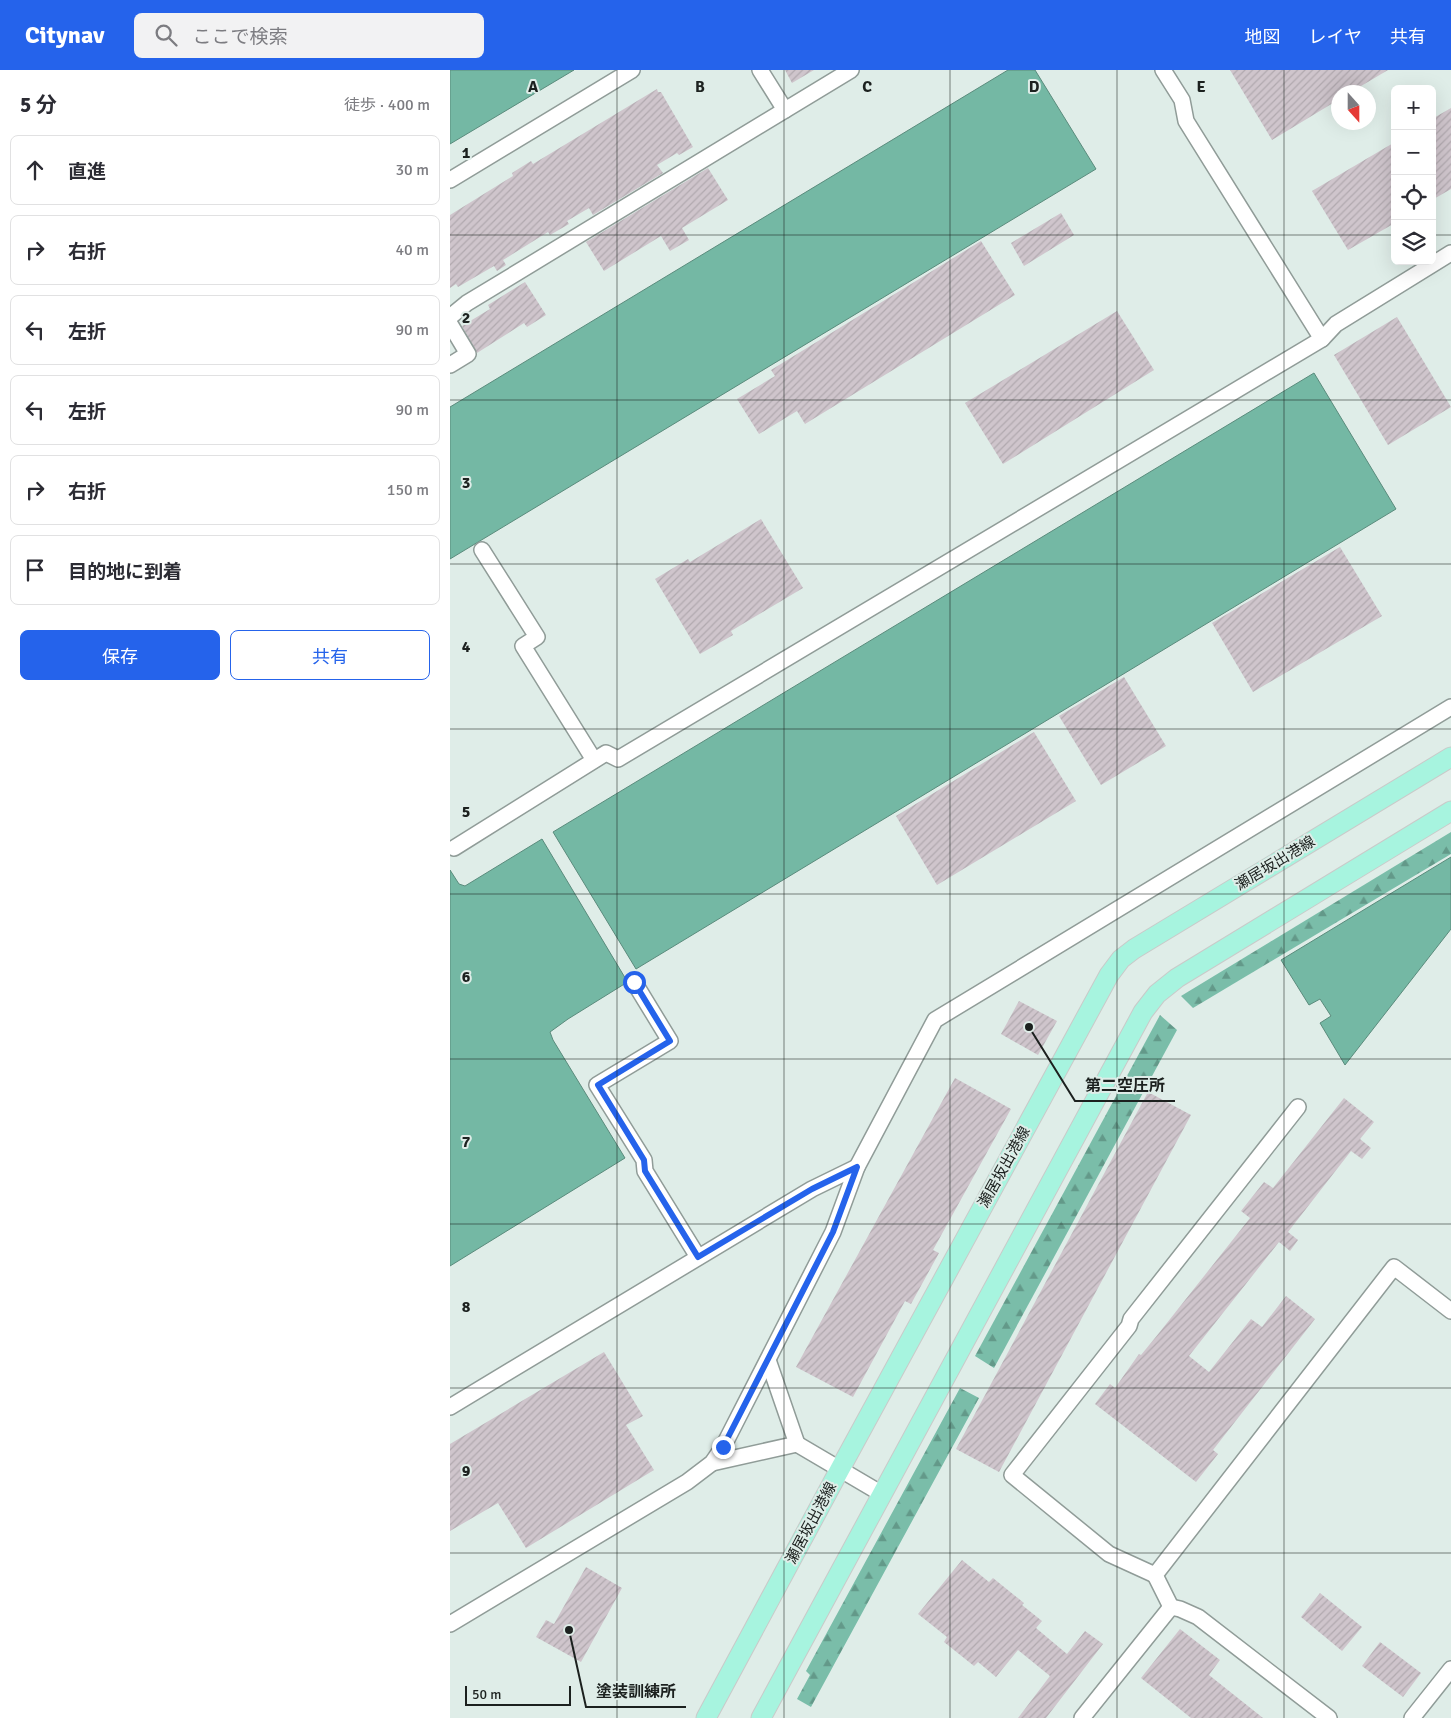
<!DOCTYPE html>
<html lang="ja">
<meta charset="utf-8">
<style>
:root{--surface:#fff;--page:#f2f2f3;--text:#2b2b33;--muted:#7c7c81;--line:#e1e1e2;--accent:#2563eb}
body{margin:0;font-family:Signika,"Noto Sans JP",sans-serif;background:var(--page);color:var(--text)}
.controls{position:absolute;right:15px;top:15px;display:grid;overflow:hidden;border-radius:8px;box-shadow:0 5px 20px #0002}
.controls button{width:45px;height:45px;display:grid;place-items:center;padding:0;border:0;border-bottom:1px solid var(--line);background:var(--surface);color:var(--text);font:25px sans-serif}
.compass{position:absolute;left:881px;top:15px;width:45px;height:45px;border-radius:50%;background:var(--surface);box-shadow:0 5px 20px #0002;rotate:159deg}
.scale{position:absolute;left:15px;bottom:12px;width:106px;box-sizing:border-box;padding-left:5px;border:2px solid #1c211f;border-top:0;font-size:14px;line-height:18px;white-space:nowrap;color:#1c211f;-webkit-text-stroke:4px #dfede8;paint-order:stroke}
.stop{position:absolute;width:15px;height:15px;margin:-11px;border:4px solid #2563eb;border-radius:50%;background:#fff}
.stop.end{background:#2563eb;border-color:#fff;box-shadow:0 1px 5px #0008}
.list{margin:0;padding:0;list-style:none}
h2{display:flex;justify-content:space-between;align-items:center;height:65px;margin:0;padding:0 20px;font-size:21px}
h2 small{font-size:16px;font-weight:400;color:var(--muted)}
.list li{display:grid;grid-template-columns:32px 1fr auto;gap:15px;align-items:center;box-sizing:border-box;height:70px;margin:0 10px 10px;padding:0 10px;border:1px solid var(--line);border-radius:8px}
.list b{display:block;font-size:19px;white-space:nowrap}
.list em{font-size:16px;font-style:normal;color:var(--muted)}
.actions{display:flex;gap:10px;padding:15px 20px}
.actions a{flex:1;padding:11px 0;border:1px solid var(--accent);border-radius:8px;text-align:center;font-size:18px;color:var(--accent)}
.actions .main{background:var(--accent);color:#fff}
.icon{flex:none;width:28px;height:28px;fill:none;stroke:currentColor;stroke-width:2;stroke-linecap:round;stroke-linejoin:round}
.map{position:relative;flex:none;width:1001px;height:1648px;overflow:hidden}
header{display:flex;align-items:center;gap:30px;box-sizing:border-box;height:70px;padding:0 25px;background:var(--accent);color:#fff}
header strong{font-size:24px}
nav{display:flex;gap:28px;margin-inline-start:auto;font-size:18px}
.search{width:350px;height:45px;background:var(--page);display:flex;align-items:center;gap:12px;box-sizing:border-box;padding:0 18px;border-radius:8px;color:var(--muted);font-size:19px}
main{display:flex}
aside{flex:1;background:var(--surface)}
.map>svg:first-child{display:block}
.forest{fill:url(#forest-firs)}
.water{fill:#74b8a4;stroke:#5a8b7c}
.building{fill:url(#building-hatch)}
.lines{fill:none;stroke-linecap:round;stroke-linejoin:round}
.minor-casing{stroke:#909c98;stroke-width:18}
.major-casing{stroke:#c9cac9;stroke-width:21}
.minor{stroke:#fff;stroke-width:15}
.major{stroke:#a7f4df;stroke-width:19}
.route{stroke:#2563eb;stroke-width:6}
.grid{fill:none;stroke:#1c211f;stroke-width:1;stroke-opacity:0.55}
.labels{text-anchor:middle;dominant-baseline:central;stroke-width:4;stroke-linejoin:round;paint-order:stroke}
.street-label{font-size:15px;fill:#1c211f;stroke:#dfede8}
.grid-label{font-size:16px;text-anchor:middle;font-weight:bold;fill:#1c211f;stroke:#dfede8;stroke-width:4;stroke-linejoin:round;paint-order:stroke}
.leader{fill:none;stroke:#1c211f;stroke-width:2}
.callout-dot{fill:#1c211f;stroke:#dfede8;stroke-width:2}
.callout-label{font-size:16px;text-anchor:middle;font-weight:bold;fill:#1c211f;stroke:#dfede8;stroke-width:4;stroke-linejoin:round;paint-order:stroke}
</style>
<header>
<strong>Citynav</strong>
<div class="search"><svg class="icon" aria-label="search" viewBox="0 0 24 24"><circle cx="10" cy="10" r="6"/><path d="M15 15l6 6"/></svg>ここで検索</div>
<nav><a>地図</a><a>レイヤ</a><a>共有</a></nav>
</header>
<main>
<aside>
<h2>5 分<small>徒歩 · 400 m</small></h2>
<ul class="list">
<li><svg class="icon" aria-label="ahead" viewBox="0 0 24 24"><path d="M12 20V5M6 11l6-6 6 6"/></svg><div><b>直進</b></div><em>30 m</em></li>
<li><svg class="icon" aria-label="right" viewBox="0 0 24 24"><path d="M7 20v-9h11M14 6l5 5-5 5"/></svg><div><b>右折</b></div><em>40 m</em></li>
<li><svg class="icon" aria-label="left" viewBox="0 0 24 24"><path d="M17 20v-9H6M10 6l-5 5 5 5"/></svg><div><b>左折</b></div><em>90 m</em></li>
<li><svg class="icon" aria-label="left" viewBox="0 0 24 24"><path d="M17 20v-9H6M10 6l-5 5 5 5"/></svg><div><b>左折</b></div><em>90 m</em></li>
<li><svg class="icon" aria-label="right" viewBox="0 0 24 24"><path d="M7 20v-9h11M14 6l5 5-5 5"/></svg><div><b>右折</b></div><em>150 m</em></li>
<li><svg class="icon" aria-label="arrive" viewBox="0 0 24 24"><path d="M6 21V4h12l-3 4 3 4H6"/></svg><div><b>目的地に到着</b></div></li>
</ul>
<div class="actions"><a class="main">保存</a><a>共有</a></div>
</aside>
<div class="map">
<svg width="1001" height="1648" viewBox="0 0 1001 1648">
<defs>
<pattern id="forest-firs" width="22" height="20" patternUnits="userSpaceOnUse" patternTransform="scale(1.25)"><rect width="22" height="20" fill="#7abda9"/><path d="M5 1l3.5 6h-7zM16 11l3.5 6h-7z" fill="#639989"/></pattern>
<pattern id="building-hatch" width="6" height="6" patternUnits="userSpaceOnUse" patternTransform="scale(1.25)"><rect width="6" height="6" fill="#cfc5cc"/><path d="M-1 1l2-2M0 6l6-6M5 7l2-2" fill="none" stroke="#b1a9af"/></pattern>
</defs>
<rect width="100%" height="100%" fill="#dfede8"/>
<!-- forest -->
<g class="forest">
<path d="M1001 762V784L743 938 731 926Z"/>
<path d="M710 945 727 960 544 1298 525 1286Z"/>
<path d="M510 1318 529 1328 361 1637 347 1629 360 1605 356 1601Z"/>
</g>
<!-- water -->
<g class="water">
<path d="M0 0H124L0 74Z"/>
<path d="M558 0H585L646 99 0 489V337Z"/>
<path d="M864 303 946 439 186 899 103 762Z"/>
<path d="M92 769 177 911 176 913 118 949 100 962 103 970 175 1088 0 1196V800L9 814 15 816Z"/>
<path d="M1001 787V859L895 995 870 953 881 946 870 929 859 935 831 890Z"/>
</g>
<!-- building -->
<g class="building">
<path d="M335 0H364L342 13Z"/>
<path d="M780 0H938L901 22H888V30L822 70Z"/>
<path d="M207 19 208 22H211L243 77 229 85 227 83 207 95 213 103 143 145 139 138 117 151 119 154 100 165 98 162 53 190 56 195 47 201 44 196 8 217 6 214 0 218V145L63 106 62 103 81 91 83 94Z"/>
<path d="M1001 38V119L982 130V49Z"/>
<path d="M945 72V153L898 180 862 121Z"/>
<path d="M258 98 278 130 232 158 239 170 220 181 211 166 154 201 136 172Z"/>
<path d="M611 143 624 165 574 196 561 173Z"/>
<path d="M531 171 565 225 355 354 347 341 309 364 287 329 325 306 321 300Z"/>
<path d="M75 212 96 245 77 257 74 253 27 283 12 256 40 239 38 235Z"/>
<path d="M667 241 704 300 553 394 515 333Z"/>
<path d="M947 247 1001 337 938 375 884 285Z"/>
<path d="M311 449 353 518 281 561 283 565 250 584 205 509 238 489 240 492Z"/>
<path d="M890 477 932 546 803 622 762 553Z"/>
<path d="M674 607 716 676 651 715 609 646Z"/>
<path d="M584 662 626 731 487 815 446 746Z"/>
<path d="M569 931 607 951 588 985 551 964Z"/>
<path d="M505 1008 561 1039 483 1180 489 1183 461 1234 455 1231 403 1327 346 1297Z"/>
<path d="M698 1022 741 1045 549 1402 506 1379Z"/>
<path d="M894 1028 924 1052 910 1069 921 1078 912 1089 901 1081 838 1162 848 1170 840 1181 829 1172 739 1286 759 1302 801 1249 812 1257 836 1226 865 1249 763 1380 768 1384 746 1412 645 1334 660 1314 665 1318 689 1284 691 1285 709 1263 800 1148 791 1141 814 1112 823 1118Z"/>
<path d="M154 1282 193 1346 176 1355 204 1400 76 1478 48 1433 0 1461V1374Z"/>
<path d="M512 1490 539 1512 543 1508 574 1533 572 1535 592 1551 586 1558 617 1584 635 1561 653 1574 596 1648H568L600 1606 568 1580 546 1607 528 1592 524 1596 494 1572 497 1567 468 1544Z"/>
<path d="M136 1497 172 1518 131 1592 86 1567 96 1550 104 1554Z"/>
<path d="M870 1523 912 1557 892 1581 851 1547Z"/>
<path d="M730 1559 770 1590 759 1605 813 1648H741L691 1608Z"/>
<path d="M930 1572 971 1603 953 1627 912 1596Z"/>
</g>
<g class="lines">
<defs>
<g id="minor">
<path d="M310 0 335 40"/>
<path d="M713 0 732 30 736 51 872 269"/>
<path d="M0 110 182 0"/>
<path d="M0 247 17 233 401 0"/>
<path d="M0 254 18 284 0 295"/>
<path d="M32 480 87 567 73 576 144 690"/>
<path d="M4 778 156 683 168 689 872 269 886 254 1001 183"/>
<path d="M184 912 220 971 147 1015 194 1090 195 1101 248 1187"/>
<path d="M0 1337 362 1119 407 1097"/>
<path d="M347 1374 432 1424"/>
<path d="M262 1393 347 1374 318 1290"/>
<path d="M705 1505 659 1484 562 1405 679 1256 681 1249 848 1037"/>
<path d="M721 1537 705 1505 944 1197 1001 1241"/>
<path d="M721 1537 730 1539 748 1547 879 1648"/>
<path d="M0 1554 237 1412 262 1393 273 1377 383 1162 407 1097 485 950 1001 637"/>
<path d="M632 1648 721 1537"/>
<path d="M962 1648 1001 1599"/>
</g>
<g id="major">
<path d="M256 1648 390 1399 659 905 671 889 684 879 1001 687"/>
<path d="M311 1648 693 942 707 924 727 908 1001 741"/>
</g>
</defs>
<!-- minor casing -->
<use href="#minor" class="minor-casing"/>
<!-- major casing -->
<use href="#major" class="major-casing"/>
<!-- minor -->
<use href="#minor" class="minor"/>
<!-- major -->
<use href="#major" class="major"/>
</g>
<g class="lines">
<!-- route -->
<path class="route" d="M184 912 220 971 148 1015 194 1090 195 1101 248 1187 362 1119 407 1097 383 1162 273 1377"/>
</g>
<!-- grid -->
<path class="grid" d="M167 0V1648M334 0V1648M500 0V1648M667 0V1648M834 0V1648M0 165H945M982 165H1001M0 330H1001M0 494H1001M0 659H1001M0 824H1001M0 989H1001M0 1154H1001M0 1318H1001M0 1483H1001"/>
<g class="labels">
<!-- street labels -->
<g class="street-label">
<text transform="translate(825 793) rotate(-31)">瀬居坂出港線</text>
<text transform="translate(554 1097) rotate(-61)">瀬居坂出港線</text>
<text transform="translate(361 1453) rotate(-62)">瀬居坂出港線</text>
</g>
</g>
<g class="grid-label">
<text x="83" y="22">A</text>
<text x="250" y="22">B</text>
<text x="417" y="22">C</text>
<text x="584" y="22">D</text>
<text x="751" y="22">E</text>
<text x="16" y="88">1</text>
<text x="16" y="253">2</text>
<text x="16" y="418">3</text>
<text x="16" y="582">4</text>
<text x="16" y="747">5</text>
<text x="16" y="912">6</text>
<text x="16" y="1077">7</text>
<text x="16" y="1242">8</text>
<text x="16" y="1406">9</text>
</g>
<!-- callouts -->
<path class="leader" d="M579 957L625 1031H725M119 1560L136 1637H236"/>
<g class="callout-dot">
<circle cx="579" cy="957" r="5"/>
<circle cx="119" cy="1560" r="5"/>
</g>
<g class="callout-label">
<text x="675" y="1021">第二空圧所</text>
<text x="186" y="1627">塗装訓練所</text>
</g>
</svg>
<div class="controls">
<button>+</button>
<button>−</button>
<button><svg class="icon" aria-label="locate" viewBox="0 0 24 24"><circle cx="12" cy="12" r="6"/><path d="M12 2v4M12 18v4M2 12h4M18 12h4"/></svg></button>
<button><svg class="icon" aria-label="layers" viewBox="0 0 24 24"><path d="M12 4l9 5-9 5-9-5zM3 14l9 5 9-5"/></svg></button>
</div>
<svg class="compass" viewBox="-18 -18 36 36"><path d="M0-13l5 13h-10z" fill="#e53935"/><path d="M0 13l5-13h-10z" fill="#7c7c81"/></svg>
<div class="scale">50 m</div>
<div class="stop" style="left:184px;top:912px"></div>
<div class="stop end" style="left:273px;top:1377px"></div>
</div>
</main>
